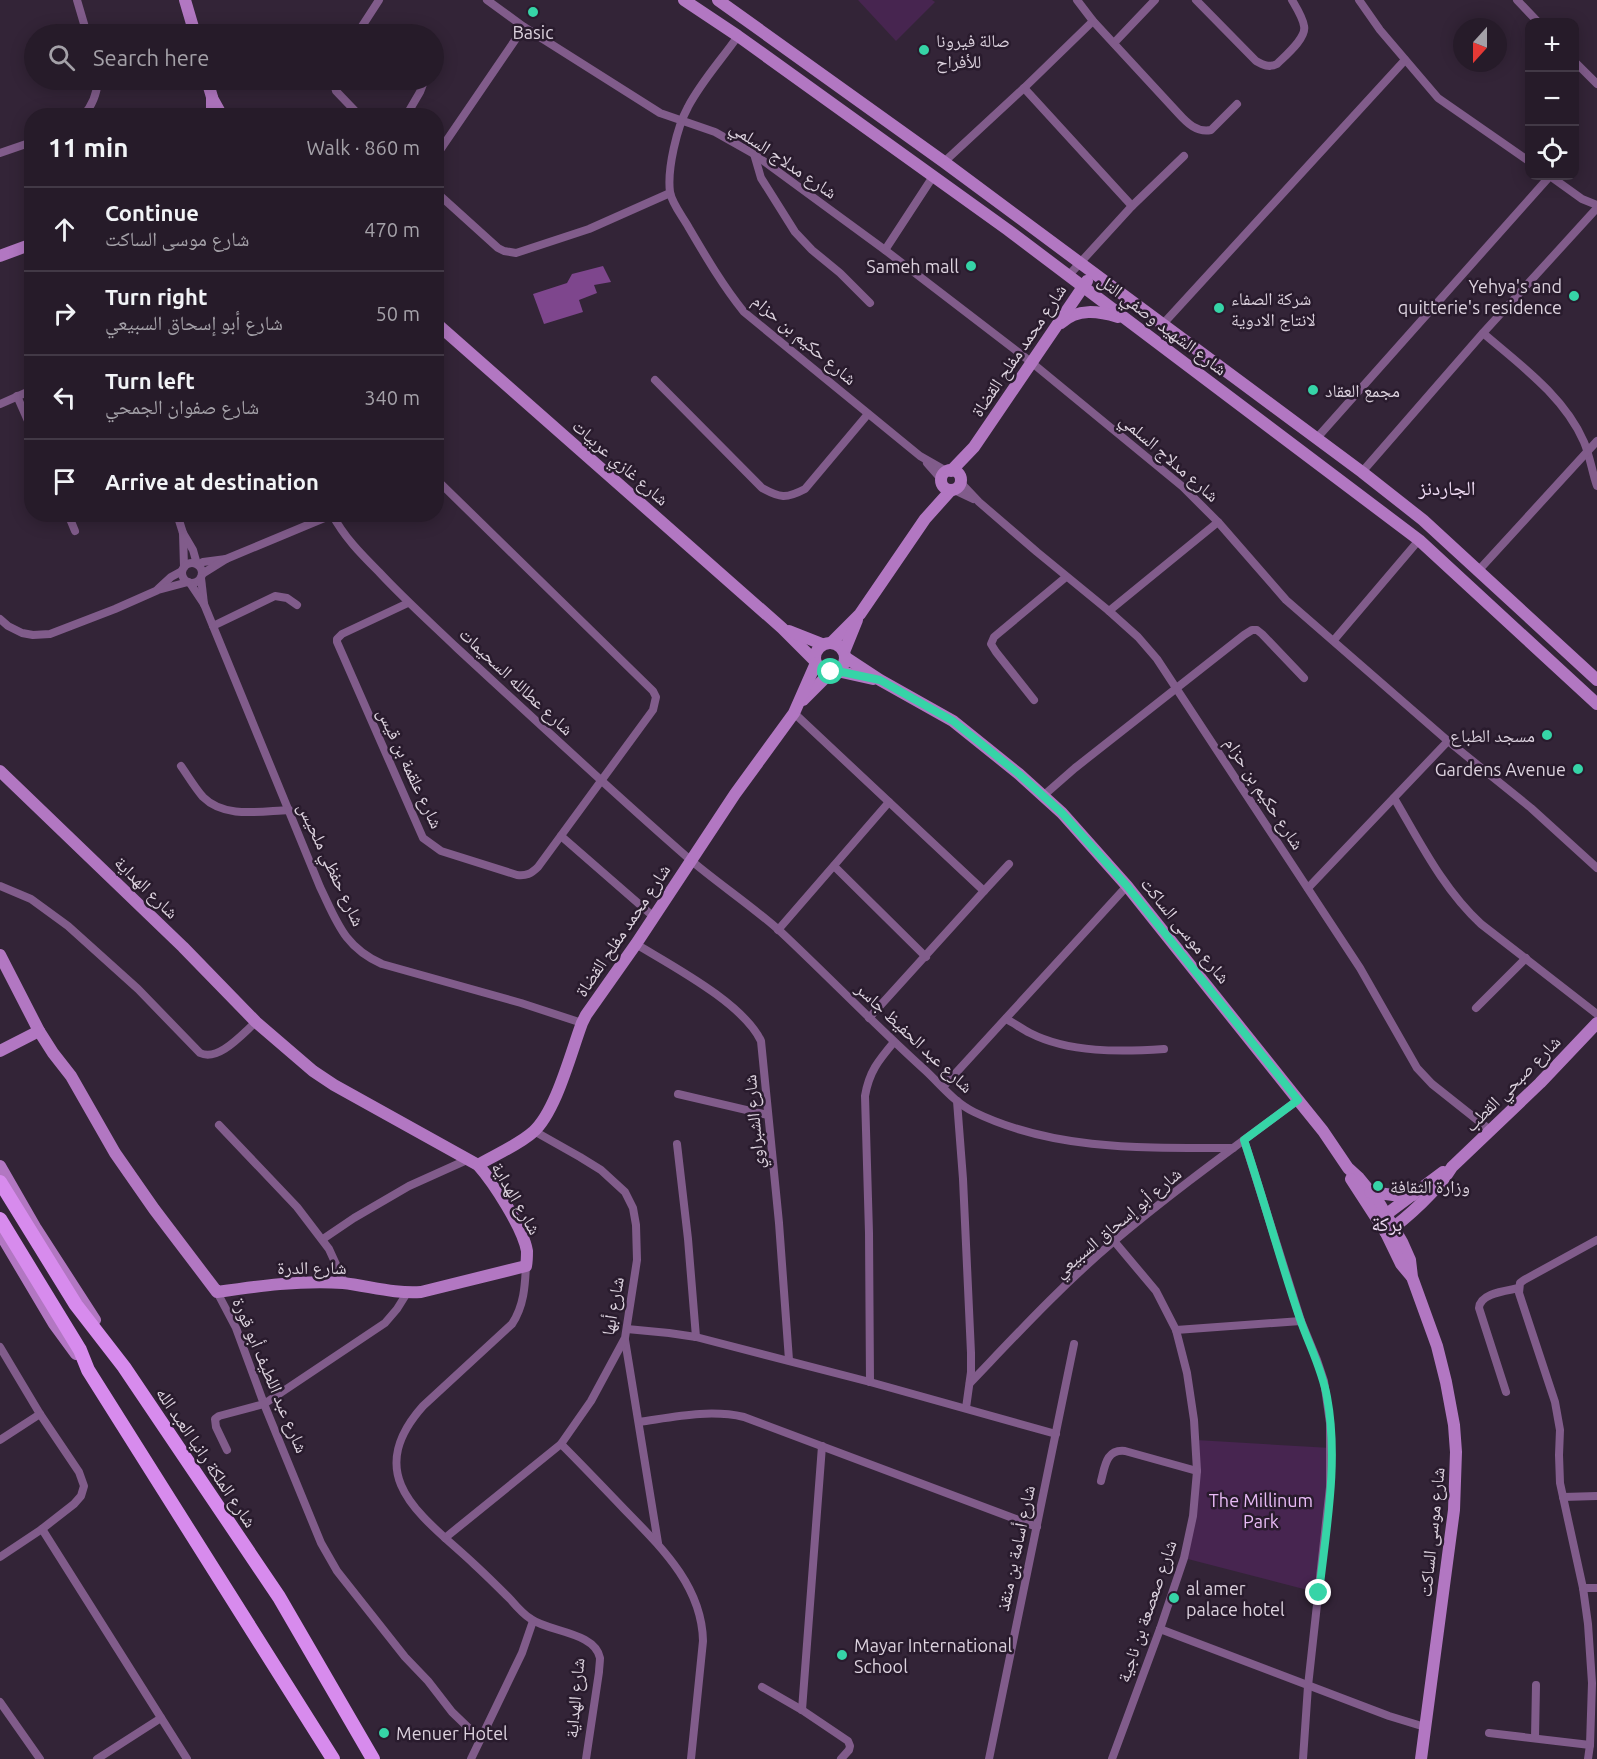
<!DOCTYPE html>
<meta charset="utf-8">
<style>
:root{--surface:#261b29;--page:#2e2431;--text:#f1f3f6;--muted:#a4a1a8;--line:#423946}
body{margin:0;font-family:Ubuntu,"Noto Naskh Arabic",sans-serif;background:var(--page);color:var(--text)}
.controls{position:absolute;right:18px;top:18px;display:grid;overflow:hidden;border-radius:12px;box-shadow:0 3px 15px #0003}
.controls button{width:54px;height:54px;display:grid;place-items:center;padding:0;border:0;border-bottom:2px solid var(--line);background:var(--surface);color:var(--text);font:30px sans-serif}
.compass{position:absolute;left:1453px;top:18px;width:54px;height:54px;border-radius:50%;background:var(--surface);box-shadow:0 3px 15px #0003;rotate:201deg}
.stop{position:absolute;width:18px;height:18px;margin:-14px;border:4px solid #36d4a7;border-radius:50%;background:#fff}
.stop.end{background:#36d4a7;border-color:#fff;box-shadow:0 2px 6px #0008}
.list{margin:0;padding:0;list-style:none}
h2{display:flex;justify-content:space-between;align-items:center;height:78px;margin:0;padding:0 24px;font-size:26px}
h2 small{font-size:20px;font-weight:400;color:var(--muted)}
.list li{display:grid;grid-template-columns:39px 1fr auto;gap:18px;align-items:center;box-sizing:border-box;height:84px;padding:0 24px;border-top:2px solid var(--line)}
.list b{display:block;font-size:22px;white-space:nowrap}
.list p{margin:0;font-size:20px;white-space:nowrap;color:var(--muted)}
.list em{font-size:20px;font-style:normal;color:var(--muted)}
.icon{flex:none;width:33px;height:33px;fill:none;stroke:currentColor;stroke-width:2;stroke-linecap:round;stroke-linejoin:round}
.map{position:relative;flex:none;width:1597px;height:1759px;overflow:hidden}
.search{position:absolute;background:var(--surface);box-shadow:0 3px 15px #0003;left:24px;top:24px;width:420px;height:66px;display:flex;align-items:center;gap:15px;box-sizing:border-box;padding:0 21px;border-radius:33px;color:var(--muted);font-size:22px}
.panel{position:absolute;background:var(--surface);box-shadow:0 3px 15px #0003;left:24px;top:108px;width:420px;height:414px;border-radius:24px}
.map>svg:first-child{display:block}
.green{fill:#472550}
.forest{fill:#7e468d}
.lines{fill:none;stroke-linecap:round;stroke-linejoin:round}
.street{stroke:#815c8b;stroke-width:8}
.secondary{stroke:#b277c2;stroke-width:12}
.primary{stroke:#d78bed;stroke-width:14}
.route{stroke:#36d4a7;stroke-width:8}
.poi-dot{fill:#36d4a7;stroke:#291b2d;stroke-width:2}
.labels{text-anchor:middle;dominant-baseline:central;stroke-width:5;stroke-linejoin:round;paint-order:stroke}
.poi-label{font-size:18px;fill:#dcd2de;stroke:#291b2d;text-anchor:start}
.street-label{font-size:18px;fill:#dcd2de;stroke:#291b2d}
.park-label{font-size:18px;fill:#e9bbf6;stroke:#291b2d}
.neighbourhood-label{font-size:20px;fill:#eddaf2;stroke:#291b2d}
</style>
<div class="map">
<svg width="1597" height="1759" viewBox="0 0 1597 1759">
<rect width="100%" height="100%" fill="#332437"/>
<!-- green -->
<g class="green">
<path d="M858 0H932L935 2 896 41Z"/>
<path d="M1196 1440 1331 1448 1319 1593 1184 1558 1188 1542Z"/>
</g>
<!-- forest -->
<path class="forest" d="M603 266 611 282 594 285 597 293 579 300 583 312 544 324 533 294 567 283 572 274Z"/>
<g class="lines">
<!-- street -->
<g class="street">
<path d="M77 0 87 34"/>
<path d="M487 0 524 27 660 113 715 132 754 154 885 250 1031 362 1183 487 1218 522 1286 600 1448 741 1531 808 1597 868"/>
<path d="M1077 0 1093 21 1178 113C1187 123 1197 133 1211 130L1237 104"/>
<path d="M1196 0 1256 61C1263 65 1269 68 1277 64 1285 56 1307 38 1304 26 1303 18 1296 7 1292 0"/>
<path d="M1359 0 1380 30 1438 98 1530 162"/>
<path d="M1517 0 1538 22"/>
<path d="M357 34 379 0"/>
<path d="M738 36C722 59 701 82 688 107 677 127 667 169 670 192 672 204 683 217 689 228 706 257 723 286 744 312L920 456 948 472"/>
<path d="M1114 43 1155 0"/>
<path d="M1574 61 1597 84"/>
<path d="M333 80 336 91 360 116"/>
<path d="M1024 88 1132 206"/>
<path d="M83 116C93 105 97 93 98 80"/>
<path d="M406 116 420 92 423 84 420 80"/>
<path d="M0 153 32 142"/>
<path d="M754 154 761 178 795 232 812 250 840 273 870 303"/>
<path d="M436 156 524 27"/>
<path d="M944 162 1024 88 1093 21"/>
<path d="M1550 176 1582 199 1597 205"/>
<path d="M436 192 498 248 504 251 516 253 589 229 670 193"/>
<path d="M885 250 934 175"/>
<path d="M1069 275 1132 206 1184 156"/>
<path d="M1162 325 1405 60"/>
<path d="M1483 333C1519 364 1564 396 1584 442 1590 456 1592 472 1597 486"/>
<path d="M655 380 762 488C780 498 786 499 805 489L868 414"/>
<path d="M17 396 32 430"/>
<path d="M0 404 32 390"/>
<path d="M1316 439 1550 176"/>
<path d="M927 463 942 480"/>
<path d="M1362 472 1483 333 1597 208"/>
<path d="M961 483 979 502 1037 552 1109 611 1138 637 1157 659 1360 968 1417 1068 1432 1084 1490 1130"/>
<path d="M954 490 973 499"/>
<path d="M68 514 75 531"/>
<path d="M177 514 183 533 184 567"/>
<path d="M332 514C344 537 361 554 379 572 404 599 431 623 457 648 533 718 609 789 687 857 717 883 751 905 781 932 830 978 876 1026 926 1071 941 1085 955 1103 974 1112 1054 1151 1145 1148 1233 1148"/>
<path d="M183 533 193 550 197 564"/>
<circle cx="192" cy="573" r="10"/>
<path d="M198 565 203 562 226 559"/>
<path d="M1478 571 1597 441"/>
<path d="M202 574 226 559 334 514"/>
<path d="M201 578 204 604"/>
<path d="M190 583 204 604 320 887C337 922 344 947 382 964L521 1003 582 1023"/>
<path d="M158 589 171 577 182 571"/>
<path d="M408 603 342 634 337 639V642L423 838 441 851 517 875C526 876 531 874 538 867L653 710 656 697 653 691 436 479"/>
<path d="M1109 611 1218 522"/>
<path d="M0 619 8 626 22 633 33 635 50 634 115 609 158 590 188 582"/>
<path d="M213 626 275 596 287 598 297 605"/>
<path d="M1334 640 1419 540"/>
<path d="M1034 700 996 652 991 644 994 637 1066 577"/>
<path d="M794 713 984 891"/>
<path d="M181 766C188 776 195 788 203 797 225 819 261 811 289 810"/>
<path d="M1043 796 1075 768 1244 635 1252 630H1257L1262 634 1304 678"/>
<path d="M1394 798C1420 842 1443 889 1481 924L1597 1014"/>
<path d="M561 836 654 917"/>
<path d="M834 866 926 957"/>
<path d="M0 886 31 899 68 926 138 989 200 1053C219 1062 243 1033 256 1022"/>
<path d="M1308 888 1448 741"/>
<path d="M778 930 889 802"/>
<path d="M636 944C672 966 743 1003 761 1041L779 1223 789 1360"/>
<path d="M1476 1008 1526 958"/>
<path d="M869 1018 984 891 1009 864"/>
<path d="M1006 1019C1014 1023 1022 1029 1030 1033 1069 1053 1121 1052 1164 1049"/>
<path d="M943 1087 1127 886"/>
<path d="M678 1094 768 1115"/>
<path d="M957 1101 963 1179 971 1353V1372L966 1408"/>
<path d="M219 1125 297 1207 329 1249 345 1284"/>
<path d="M1244 1140 1301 1321 1317 1360 1324 1381 1330 1423V1487L1308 1686 1303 1759"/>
<path d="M677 1144 688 1239 696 1337"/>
<path d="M323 1239 354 1218 409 1186 469 1159"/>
<path d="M526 1266C525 1286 524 1306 512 1324L423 1406C359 1478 424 1517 475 1565 487 1576 499 1588 511 1600 517 1607 523 1614 531 1619 549 1632 595 1632 600 1658 600 1663 599 1668 599 1672L586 1759"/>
<path d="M217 1292 236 1328 264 1404 321 1543 337 1571 405 1657 428 1681 452 1712 480 1739"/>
<path d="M627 1329 669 1333 696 1337 870 1382 1056 1434"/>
<path d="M1176 1330 1301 1321"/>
<path d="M625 1340 658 1543"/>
<path d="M0 1347 40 1414 79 1472 84 1486 81 1496 74 1504 42 1529 0 1557"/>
<path d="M870 1382 869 1233 865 1096C869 1072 878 1061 894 1042"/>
<path d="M970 1383C1016 1335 1062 1285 1113 1242 1172 1192 1236 1146 1298 1100"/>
<path d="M1506 1392 1479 1308C1480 1293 1506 1291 1519 1288"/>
<path d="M639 1422C674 1417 709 1409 744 1417L1037 1527"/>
<path d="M0 1440 40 1414"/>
<path d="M561 1444C583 1466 604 1488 625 1510 661 1547 702 1586 703 1641L691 1759"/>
<path d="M227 1450 216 1427 215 1419 219 1416 264 1404 385 1323 397 1309 407 1293"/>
<path d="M1101 1481C1105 1466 1106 1449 1125 1451L1197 1471"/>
<path d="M1563 1497 1597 1496"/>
<path d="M42 1529 187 1759"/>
<path d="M445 1538 561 1444 591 1401 625 1338 637 1260 636 1225 633 1208 625 1192 601 1170 580 1157 534 1131"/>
<path d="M1583 1588H1597"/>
<path d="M1160 1629 1389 1716 1425 1727"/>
<path d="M762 1687 802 1710 848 1741 850 1746 849 1750 841 1759"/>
<path d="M0 1702 40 1759"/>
<path d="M802 1710 822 1446"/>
<path d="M1489 1733 1590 1745"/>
<path d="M1535 1738 1536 1685"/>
<path d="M97 1759 161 1718"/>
<path d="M471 1759 522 1653 533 1621"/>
<path d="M989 1759 1074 1344"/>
<path d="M1112 1759 1160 1629 1184 1558 1193 1516 1197 1471 1194 1420 1187 1373 1176 1330 1156 1291 1114 1241"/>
<path d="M1588 1759 1590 1745 1592 1683 1588 1624 1583 1588 1560 1483 1559 1455 1560 1430 1555 1402 1519 1293 1520 1283 1524 1280 1597 1240"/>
</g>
<!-- secondary -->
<g class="secondary">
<path d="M185 0 195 34"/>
<path d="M684 0 738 36 1008 230 1419 540 1597 704"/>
<path d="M718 0 944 162 1362 472 1423 520 1597 680"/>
<path d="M207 80 212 97V116"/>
<path d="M212 98 222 116"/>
<path d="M0 256 32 244"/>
<path d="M436 323 782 628 815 661"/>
<path d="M1061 323C1078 308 1098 311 1118 317"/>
<circle cx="951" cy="480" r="10"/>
<path d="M951 471 974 447 1087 281"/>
<path d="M789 631 822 644"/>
<path d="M831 643 860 614 925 519 951 490"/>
<circle cx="830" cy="658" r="15"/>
<path d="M844 652 857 620"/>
<path d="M845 657 880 680 953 721 1019 774 1062 813 1127 886 1298 1100 1323 1131 1348 1168 1359 1178 1378 1201 1402 1242 1410 1260 1412 1277 1437 1346 1446 1382 1454 1425 1456 1452 1454 1510 1421 1759"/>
<path d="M837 671 873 679"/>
<path d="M803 700 831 672"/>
<path d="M0 771 183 947 256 1022 313 1071 334 1085 478 1165C494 1183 523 1228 527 1251 527 1256 527 1261 526 1266L421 1292C395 1294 369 1286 343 1283 301 1280 258 1286 217 1292L154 1209 115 1153 71 1076 53 1053 39 1031 0 955"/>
<path d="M0 1051 39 1031"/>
<path d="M478 1165C495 1155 520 1144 533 1132 556 1112 571 1052 582 1023L586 1015 636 944 735 794 794 713 816 663"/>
<path d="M0 1166 35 1227 95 1320"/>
<path d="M1351 1179 1386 1233 1401 1264 1411 1276"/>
<path d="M1370 1192 1401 1196 1413 1195"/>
<path d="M1380 1219 1443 1172"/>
<path d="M0 1233 54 1324 76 1354"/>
<path d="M1386 1233C1407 1218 1439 1189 1452 1167L1540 1083 1597 1023"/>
</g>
<!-- primary -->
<g class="primary">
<path d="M0 1182 76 1305 124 1367 279 1597 373 1759"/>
<path d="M0 1219 80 1350 88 1370 333 1759"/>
</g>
</g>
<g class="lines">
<!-- route -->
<path class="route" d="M831 672 837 671 880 680 953 721 1019 774 1062 813 1127 886 1298 1100 1244 1140C1264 1200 1280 1260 1300 1319 1309 1345 1322 1369 1327 1397 1339 1461 1326 1529 1319 1593"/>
</g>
<!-- markers -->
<g class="poi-dot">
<circle cx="533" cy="12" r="6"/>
<circle cx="924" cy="50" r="6"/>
<circle cx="971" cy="266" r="6"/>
<circle cx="1574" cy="296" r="6"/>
<circle cx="1219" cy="308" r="6"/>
<circle cx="1313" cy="390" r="6"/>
<circle cx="1547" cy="735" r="6"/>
<circle cx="1578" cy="769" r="6"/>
<circle cx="1378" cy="1186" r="6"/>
<circle cx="1174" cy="1598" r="6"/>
<circle cx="842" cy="1655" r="6"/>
<circle cx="384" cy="1733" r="6"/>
</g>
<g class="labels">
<!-- poi labels -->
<g class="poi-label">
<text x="533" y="32" text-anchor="middle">Basic</text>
<text x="936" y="40">صالة فيرونا<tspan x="936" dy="21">للأفراح</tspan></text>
<text x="959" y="266" text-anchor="end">Sameh mall</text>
<text x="1562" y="286" text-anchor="end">Yehya's and<tspan x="1562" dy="21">quitterie's residence</tspan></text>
<text x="1231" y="298">شركة الصفاء<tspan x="1231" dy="21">لانتاج الادوية</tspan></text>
<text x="1325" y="390">مجمع العقاد</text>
<text x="1535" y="735" text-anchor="end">مسجد الطباع</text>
<text x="1566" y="769" text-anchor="end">Gardens Avenue</text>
<text x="1390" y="1186">وزارة الثقافة</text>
<text x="1186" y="1588">al amer<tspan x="1186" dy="21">palace hotel</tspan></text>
<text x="854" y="1645">Mayar International<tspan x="854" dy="21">School</tspan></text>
<text x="396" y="1733">Menuer Hotel</text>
</g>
<!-- street labels -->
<g class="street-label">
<text transform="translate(784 159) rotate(34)">شارع مدلاج السلمي</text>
<text transform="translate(1163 324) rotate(37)">شارع الشهيد وصفي التل</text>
<text transform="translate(805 339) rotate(40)">شارع حكيم بن حزام</text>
<text transform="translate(1018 350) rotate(-56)">شارع محمد مفلح القضاة</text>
<text transform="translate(1170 457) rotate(41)">شارع مدلاج السلمي</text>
<text transform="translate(621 462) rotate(41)">شارع غازي عربيات</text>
<text transform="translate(517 681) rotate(43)">شارع عطالله السحيمات</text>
<text transform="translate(411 768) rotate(65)">شارع علقمة بن قيس</text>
<text transform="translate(1265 793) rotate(57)">شارع حكيم بن حزام</text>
<text transform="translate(332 864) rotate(65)">شارع حفظي ملحيس</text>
<text transform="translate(147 887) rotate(44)">شارع الهداية</text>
<text transform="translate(622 930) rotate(-56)">شارع محمد مفلح القضاة</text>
<text transform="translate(1186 930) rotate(51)">شارع موسى الساكت</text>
<text transform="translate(915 1037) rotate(43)">شارع عبد الحفيظ جاسر</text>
<text transform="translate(1512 1083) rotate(-45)">شارع صبحي القطب</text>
<text transform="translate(753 1122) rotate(-95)">شارع الشبراوي</text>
<text transform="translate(517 1198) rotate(60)">شارع الهداية</text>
<text transform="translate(1117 1222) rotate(-40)">شارع أبو إسحاق السبيعي</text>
<text x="312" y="1267">شارع الدرة</text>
<text transform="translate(612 1306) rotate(-80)">شارع أبها</text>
<text transform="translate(271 1375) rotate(67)">شارع عبد اللطيف أبو قورة</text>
<text transform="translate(207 1457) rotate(56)">شارع الملكة رانيا العبد الله</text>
<text transform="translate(1431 1532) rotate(-84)">شارع موسى الساكت</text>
<text transform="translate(1015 1548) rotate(-78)">شارع أسامة بن منقذ</text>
<text transform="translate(1146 1611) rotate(-71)">شارع صعصعة بن ناجية</text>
<text transform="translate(574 1698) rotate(-85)">شارع الهداية</text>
</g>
<!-- park labels -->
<g class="park-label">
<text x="1261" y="1500">The Millinum<tspan x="1261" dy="21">Park</tspan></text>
</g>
<!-- neighbourhood labels -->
<g class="neighbourhood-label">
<text x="1447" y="487">الجاردنز</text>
<text x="1387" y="1223">بركة</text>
</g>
</g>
</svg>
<div class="controls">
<button>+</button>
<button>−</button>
<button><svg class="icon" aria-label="locate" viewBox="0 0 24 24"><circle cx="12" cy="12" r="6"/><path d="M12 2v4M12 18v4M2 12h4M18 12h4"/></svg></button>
</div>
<svg class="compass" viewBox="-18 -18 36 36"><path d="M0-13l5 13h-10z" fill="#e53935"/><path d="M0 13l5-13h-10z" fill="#a4a1a8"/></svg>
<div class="stop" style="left:831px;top:672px"></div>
<div class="stop end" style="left:1319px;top:1593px"></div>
<div class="search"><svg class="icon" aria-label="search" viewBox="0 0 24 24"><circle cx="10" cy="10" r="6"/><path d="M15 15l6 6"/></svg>Search here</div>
<section class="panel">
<h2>11 min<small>Walk · 860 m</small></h2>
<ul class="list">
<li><svg class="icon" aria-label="ahead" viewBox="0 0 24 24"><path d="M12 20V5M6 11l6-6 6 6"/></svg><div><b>Continue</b><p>شارع موسى الساكت</p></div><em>470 m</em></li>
<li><svg class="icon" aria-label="right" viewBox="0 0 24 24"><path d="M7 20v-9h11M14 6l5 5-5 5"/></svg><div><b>Turn right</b><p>شارع أبو إسحاق السبيعي</p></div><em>50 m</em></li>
<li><svg class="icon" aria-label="left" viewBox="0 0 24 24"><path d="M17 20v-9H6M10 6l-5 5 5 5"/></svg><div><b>Turn left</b><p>شارع صفوان الجمحي</p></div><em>340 m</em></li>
<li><svg class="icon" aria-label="arrive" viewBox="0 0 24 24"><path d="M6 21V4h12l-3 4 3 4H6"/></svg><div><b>Arrive at destination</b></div></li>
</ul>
</section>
</div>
